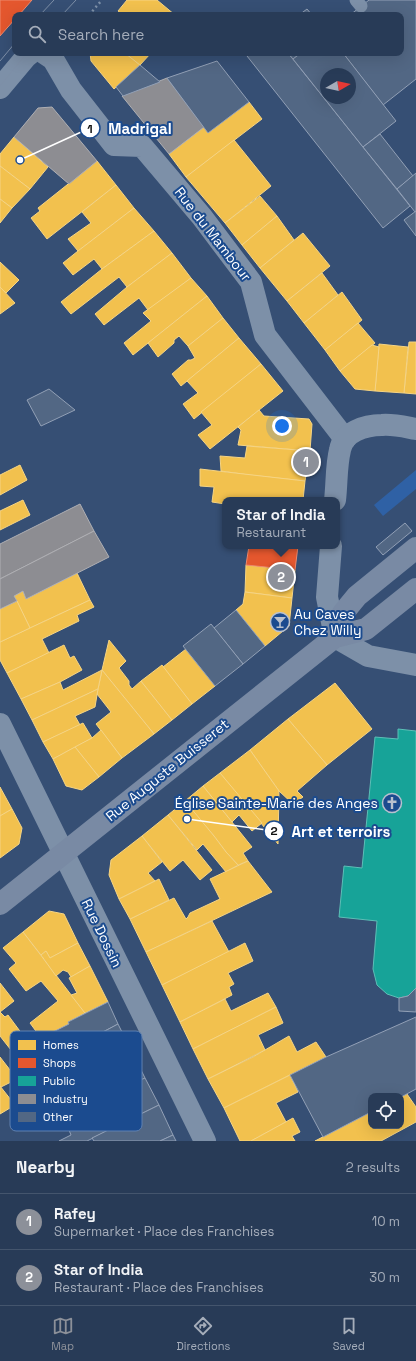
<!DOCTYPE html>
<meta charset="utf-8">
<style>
:root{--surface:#283b57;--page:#344661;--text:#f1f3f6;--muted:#a5adba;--line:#44556d;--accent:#8c9099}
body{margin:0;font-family:"Space Grotesk",sans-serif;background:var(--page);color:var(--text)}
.controls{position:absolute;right:12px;bottom:12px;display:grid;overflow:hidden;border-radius:8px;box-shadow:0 4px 16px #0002}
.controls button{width:36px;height:36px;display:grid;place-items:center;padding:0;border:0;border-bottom:1px solid var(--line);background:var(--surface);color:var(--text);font:20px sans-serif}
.compass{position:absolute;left:320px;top:68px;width:36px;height:36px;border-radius:50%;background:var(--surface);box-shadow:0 4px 16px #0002;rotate:81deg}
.you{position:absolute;left:282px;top:426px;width:14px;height:14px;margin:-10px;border:3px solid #fff;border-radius:50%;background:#1a73e8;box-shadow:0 0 0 6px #1a73e833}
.badge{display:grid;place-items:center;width:26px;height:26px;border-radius:50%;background:var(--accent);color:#fff;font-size:13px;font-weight:700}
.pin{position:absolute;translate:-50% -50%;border:2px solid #fff;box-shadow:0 1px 4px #0006}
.popup{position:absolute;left:222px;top:497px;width:118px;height:52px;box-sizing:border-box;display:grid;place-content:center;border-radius:8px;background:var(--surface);filter:drop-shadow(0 1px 3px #0005);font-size:13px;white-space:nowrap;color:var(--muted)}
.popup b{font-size:15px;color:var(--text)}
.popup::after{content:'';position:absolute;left:50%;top:100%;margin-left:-8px;border:8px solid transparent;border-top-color:var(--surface)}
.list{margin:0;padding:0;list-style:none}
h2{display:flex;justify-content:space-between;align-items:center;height:52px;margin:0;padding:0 16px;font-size:17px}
h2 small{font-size:13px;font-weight:400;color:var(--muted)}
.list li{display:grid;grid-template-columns:26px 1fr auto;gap:12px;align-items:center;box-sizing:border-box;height:56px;padding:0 16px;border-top:1px solid var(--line)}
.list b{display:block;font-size:15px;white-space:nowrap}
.list p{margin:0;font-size:13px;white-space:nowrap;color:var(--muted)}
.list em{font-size:13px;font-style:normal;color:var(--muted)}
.icon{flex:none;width:22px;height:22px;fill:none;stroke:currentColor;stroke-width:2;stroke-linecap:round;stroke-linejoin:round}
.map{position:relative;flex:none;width:416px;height:1141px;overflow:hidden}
.search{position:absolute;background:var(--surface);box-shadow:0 4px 16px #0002;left:12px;right:12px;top:12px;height:44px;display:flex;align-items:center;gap:10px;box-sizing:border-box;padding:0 14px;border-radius:8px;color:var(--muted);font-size:15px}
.sheet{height:164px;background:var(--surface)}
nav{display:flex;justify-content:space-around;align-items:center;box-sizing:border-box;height:56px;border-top:1px solid var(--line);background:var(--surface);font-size:11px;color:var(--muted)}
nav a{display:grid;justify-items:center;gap:2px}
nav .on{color:var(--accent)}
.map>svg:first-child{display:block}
.green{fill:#2f61a5}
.homes{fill:#f2c14e;stroke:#f6d483}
.shops{fill:#e4572e;stroke:#ec896d}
.public{fill:#17a398;stroke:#5dbfb7}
.industry{fill:#8d8d92;stroke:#afafb3}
.building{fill:#526784;stroke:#92a0b6;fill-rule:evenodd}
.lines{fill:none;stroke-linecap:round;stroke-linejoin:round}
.path{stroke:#7d90a8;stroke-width:2.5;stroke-dasharray:2 3;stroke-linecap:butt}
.lane{stroke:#7d90a8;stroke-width:13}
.street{stroke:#7d90a8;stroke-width:22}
.secondary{stroke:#798aa4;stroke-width:22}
.tram{stroke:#7e8fa7;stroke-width:1}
.labels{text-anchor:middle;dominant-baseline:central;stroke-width:4;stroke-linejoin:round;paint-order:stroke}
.street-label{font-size:14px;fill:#fff;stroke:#1b4b8f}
.poi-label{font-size:14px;fill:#fff;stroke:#1b4b8f;text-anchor:start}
.key{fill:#1b4b8f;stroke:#5f81b1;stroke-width:1}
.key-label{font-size:11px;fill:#fff}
.leader{fill:none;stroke:#fff;stroke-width:1.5}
.callout-dot{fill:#fff;stroke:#1b4b8f;stroke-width:1.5}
.mark-label{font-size:12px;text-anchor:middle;font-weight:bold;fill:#111}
.callout-label{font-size:15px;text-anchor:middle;font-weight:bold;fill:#fff;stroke:#1b4b8f;stroke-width:4;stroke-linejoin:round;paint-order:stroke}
</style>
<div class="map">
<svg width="416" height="1141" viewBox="0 0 416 1141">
<rect width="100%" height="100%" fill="#364f74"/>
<!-- green -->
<path class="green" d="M416 470V489L383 516 374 505Z"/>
<!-- homes -->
<g class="homes">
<path d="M127 0H157L175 15H123L118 11Z"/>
<path d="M90 53H125L140 65 114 89 91 61Z"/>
<path d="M125 53H151L140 65Z"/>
<path d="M249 102 262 119 186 177 169 154 204 127 208 133Z"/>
<path d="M14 137 48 167 30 189 0 166V154Z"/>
<path d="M234 140 271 186 225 223 186 177Z"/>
<path d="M97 161 116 185 47 239 31 218 40 211 38 208Z"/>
<path d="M0 166 30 189 12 208 0 199Z"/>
<path d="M116 185 134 208 78 251 68 239 91 223 82 212Z"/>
<path d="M260 196 277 216 242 245 225 223Z"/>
<path d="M0 199 12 208 0 223Z"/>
<path d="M134 208 154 231 102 269 94 259 73 275 63 263 78 251Z"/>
<path d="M277 216 294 240 260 268 242 245Z"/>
<path d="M154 231 172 253 127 287 119 277 71 314 61 302 102 269Z"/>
<path d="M303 233 330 266 287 301 260 268Z"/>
<path d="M172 253 191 278 148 310 139 298 104 325 95 314 127 287Z"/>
<path d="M0 262 19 280 6 293 0 287Z"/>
<path d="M322 273 338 295 304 323 287 301Z"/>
<path d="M191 278 207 296 133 355 124 343 151 321 143 313Z"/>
<path d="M0 287 15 303 0 314Z"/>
<path d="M342 292 362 320 325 350 304 323Z"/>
<path d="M207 296 223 318 188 346 179 336 174 340V343L158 357 148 343Z"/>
<path d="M223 318 239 338 181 386 172 374 188 360H191L195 358 188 346Z"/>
<path d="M358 323 375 343 340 371 325 350Z"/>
<path d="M239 338 261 364 194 419 183 404 198 393 187 381Z"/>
<path d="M409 342H416V394L404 393Z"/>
<path d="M379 344 408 347 404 393 375 391Z"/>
<path d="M372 345 379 347 375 391 355 389 340 371Z"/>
<path d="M261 364 283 391 210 449 198 435 212 425 201 412Z"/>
<path d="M259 410 264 416 309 419 312 424 310 451 238 445 241 430 238 427Z"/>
<path d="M247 446 310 451 305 481 249 475 221 471 220 456 245 458Z"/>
<path d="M20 465 27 480 0 495V475Z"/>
<path d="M200 469 305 481 303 500H225V504L212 502 214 487 200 486Z"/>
<path d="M23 500 30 515 0 530V511Z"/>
<path d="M246 565 295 570 292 598 245 592Z"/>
<path d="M77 573 90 600 30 628 14 596 23 591 26 599Z"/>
<path d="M245 592 292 598 289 626 265 646 236 610 243 604Z"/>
<path d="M90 600 94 607 77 615 79 621 42 639 49 653 7 673 0 660V642Z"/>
<path d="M17 601 30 628 0 642V609Z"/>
<path d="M109 640 126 661 119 668 129 681V685L132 689 141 681 172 720 154 734 102 670Z"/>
<path d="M64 645 70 658 74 656 82 670 60 682 21 699 7 673Z"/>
<path d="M186 649 215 686 192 704 163 667Z"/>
<path d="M162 665 192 704 172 720 141 681Z"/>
<path d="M102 670 154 734 122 758 96 724 111 712 97 694Z"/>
<path d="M102 670 98 689 32 720 21 699 60 682 63 690Z"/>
<path d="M335 683 372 729 327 765 288 719Z"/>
<path d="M98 689 95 707 75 716 80 725 43 742 32 720Z"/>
<path d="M288 719 327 765 297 791 303 797 293 804 279 791 250 750Z"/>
<path d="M83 723 92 738 53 759 43 742Z"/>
<path d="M101 730 122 758 99 777 75 747 92 738Z"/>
<path d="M75 747 99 777 82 790 66 786 53 759Z"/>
<path d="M250 750 279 791 278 844 220 773Z"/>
<path d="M220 773 262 823 252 831 239 815 232 822 203 786Z"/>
<path d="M203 786 252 847 243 853 248 861 238 865 226 852 214 836 185 801Z"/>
<path d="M0 787 12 809 0 816Z"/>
<path d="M185 801 214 836 226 852 238 865 226 872 203 844 197 850 168 815Z"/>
<path d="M12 809 22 828 19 844 0 858V816Z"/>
<path d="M168 815 212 870 200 880 183 860 170 871 142 836Z"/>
<path d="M142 836 162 862 148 873 155 881 119 899 109 875 111 860Z"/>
<path d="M248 861 272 892 146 952 130 919 174 898 186 919 188 917 190 913 220 899 210 879Z"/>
<path d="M159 879 169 900 130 919 119 899Z"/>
<path d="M49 911 64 914 78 943 50 958 46 951 41 955 23 932Z"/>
<path d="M212 921 229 952 162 985 146 952Z"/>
<path d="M23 932 85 1013 68 1022 69 1024 41 1038 30 1023 58 1001 41 981 26 991 9 969 16 963 3 948Z"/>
<path d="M78 943 90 966 71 977 68 972 63 970 56 976 41 955 46 951 50 958Z"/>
<path d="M245 943 253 961 228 973 234 984 229 987 232 995 180 1022 162 985Z"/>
<path d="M90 966 108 1002 85 1013 71 995 77 993 69 978Z"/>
<path d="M0 983 14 1001 0 1012Z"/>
<path d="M268 993 276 1007 193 1049 180 1022 225 999 231 1011Z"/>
<path d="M276 1007 283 1023 258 1035 265 1050 208 1079 193 1049Z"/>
<path d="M0 1012 5 1017 8 1015 25 1038 11 1050 0 1036Z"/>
<path d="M289 1036 297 1052 316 1042 326 1057 224 1108 208 1079 253 1057Z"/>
<path d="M0 1057 17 1079 1 1087 0 1086Z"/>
<path d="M290 1075 298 1092 276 1103 286 1122 251 1141H240L224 1108Z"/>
<path d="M0 1086 15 1105 0 1114Z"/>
<path d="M407 1094 416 1107V1122L381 1141H315L371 1112V1126H401V1097Z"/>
<path d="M293 1118 300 1132 292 1136 295 1141H251Z"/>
</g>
<!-- shops -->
<g class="shops">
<path d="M0 0H32L19 15H15V19L0 36Z"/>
<path d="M249 546H298L295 570 246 565Z"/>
</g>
<!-- public -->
<path class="public" d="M398 729 416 731V988L408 996 399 998 387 994 377 985 373 969 377 921 339 917 344 866 362 868 375 737 398 739Z"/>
<!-- industry -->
<g class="industry">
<path d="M167 78 204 127 169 154 122 96Z"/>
<path d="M52 107 97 161 69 184 14 137 38 108Z"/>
<path d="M80 504 94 531 0 579V544Z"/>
<path d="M94 531 109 557 26 599 23 591 14 596 17 601 0 609V579Z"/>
</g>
<!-- building -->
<g class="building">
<path d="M369 0H416V79L383 105 343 53H401V15H350Z"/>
<path d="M307 9 312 15H299Z"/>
<path d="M251 53H288L410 206 383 228 247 56Z"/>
<path d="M288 53H301L293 59Z"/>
<path d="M301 53H343L396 121 363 147 293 59ZM326 74H350V98H326Z"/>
<path d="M217 61 249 102 208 133 167 78Z"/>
<path d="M140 65 160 82 123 96 116 87Z"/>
<path d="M380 134 413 176 397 189 363 147Z"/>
<path d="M416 173V211L415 212 397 189Z"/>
<path d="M416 211V236L404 220Z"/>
<path d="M49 389 75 410 41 426 27 400Z"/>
<path d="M405 523 412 531 383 555 376 547Z"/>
<path d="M236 610 265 646 243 664 214 628Z"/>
<path d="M211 624 243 664 215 686 183 646Z"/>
<path d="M416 988V1012L399 1011V998L408 996Z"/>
<path d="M108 1002 118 1024 57 1056 41 1038 69 1024 68 1022Z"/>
<path d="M416 1017V1089L401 1097 371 1096V1112L323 1137 290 1075 326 1057Z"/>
<path d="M118 1024 130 1048 58 1082 52 1069 66 1062 68 1063 77 1058 81 1060 85 1058 79 1045Z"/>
<path d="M130 1048 145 1078 87 1104 80 1091 46 1109 38 1094Z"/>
<path d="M145 1078 159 1105 87 1141H59L71 1135 69 1130 90 1119 84 1107 87 1104Z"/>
<path d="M159 1105 173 1135 160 1141H94L92 1138Z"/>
<path d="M173 1135 176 1141H160Z"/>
</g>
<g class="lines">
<!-- path -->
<path class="path" d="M89 15 102 0"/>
<!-- lane -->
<path class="lane" d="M356 0 361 6"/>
<!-- street -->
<g class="street">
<path d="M44 53 53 59 71 90 114 145 142 146 202 217 251 282 265 335 345 439"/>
<path d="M0 88 26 57 31 53"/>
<path d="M335 500C337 484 336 466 340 450 343 432 365 425 382 425 393 424 405 427 416 429"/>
<path d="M331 546 327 597 335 637 368 656 416 665"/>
<path d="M0 724 205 1141"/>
</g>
<!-- secondary -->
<g class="secondary">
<path d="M335 637 343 613 357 596 416 548"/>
<path d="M0 904 335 637 366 629 416 589"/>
</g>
<!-- tram -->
<g class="tram">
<path d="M40 15 54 0"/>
<path d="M62 15 76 0"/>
<path d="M0 61 15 43"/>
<path d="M0 86 27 53"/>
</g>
</g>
<!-- icons -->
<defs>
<symbol id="bar-ring" viewBox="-11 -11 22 22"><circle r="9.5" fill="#1b4b8f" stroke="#b9c1ce" stroke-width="1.5"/><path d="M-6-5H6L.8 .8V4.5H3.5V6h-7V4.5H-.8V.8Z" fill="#b9c1ce"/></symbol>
<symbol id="church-ring" viewBox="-11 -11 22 22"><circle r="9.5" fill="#1b4b8f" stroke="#b9c1ce" stroke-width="1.5"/><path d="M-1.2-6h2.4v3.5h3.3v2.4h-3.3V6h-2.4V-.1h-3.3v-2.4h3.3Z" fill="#b9c1ce"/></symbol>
</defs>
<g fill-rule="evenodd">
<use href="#bar-ring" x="269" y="611" width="22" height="22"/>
<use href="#church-ring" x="381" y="792" width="22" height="22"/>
</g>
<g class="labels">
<!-- street labels -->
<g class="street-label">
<text transform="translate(213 234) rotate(52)">Rue du Mambour</text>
<text transform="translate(167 770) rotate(-39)">Rue Auguste Buisseret</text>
<text transform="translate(102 933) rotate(64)">Rue Dossin</text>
</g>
<!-- poi labels -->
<g class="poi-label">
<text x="294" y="614">Au Caves<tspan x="294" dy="16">Chez Willy</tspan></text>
<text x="378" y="803" text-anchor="end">Église Sainte-Marie des Anges</text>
</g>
</g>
<!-- legend -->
<rect x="10" y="1031" width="132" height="100" rx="6" class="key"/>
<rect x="18" y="1040" width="18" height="10" fill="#f2c14e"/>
<rect x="18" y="1058" width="18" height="10" fill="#e4572e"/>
<rect x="18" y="1076" width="18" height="10" fill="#17a398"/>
<rect x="18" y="1094" width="18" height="10" fill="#8d8d92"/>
<rect x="18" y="1112" width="18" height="10" fill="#526784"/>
<g class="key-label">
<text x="43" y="1049">Homes</text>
<text x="43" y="1067">Shops</text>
<text x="43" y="1085">Public</text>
<text x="43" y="1103">Industry</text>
<text x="43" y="1121">Other</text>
</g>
<!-- callouts -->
<path class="leader" d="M20 160L90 128M187 819L274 831"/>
<g class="callout-dot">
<circle cx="20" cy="160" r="4"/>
<circle cx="187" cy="819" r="4"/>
<circle cx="90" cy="128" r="10"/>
<circle cx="274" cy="831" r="10"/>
</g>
<g class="mark-label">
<text x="90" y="133">1</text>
<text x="274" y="835">2</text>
</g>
<g class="callout-label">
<text x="140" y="134">Madrigal</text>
<text x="341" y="837">Art et terroirs</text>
</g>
</svg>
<div class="controls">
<button><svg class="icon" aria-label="locate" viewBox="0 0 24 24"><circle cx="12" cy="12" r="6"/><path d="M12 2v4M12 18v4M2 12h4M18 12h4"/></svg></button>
</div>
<svg class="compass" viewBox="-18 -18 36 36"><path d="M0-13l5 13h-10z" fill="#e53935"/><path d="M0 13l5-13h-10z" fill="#a5adba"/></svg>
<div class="you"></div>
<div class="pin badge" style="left:306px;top:462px">1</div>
<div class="pin badge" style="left:281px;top:577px">2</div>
<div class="popup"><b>Star of India</b>Restaurant</div>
<div class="search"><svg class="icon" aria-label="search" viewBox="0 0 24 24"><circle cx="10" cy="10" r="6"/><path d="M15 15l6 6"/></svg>Search here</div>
</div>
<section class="sheet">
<h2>Nearby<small>2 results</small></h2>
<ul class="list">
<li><span class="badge">1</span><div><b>Rafey</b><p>Supermarket · Place des Franchises</p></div><em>10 m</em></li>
<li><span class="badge">2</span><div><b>Star of India</b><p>Restaurant · Place des Franchises</p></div><em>30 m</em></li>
</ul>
</section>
<nav>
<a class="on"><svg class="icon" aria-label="map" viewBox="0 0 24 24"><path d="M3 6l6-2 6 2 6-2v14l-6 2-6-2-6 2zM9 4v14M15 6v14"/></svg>Map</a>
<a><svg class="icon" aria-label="directions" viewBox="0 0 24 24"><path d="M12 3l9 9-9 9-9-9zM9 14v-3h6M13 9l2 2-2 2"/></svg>Directions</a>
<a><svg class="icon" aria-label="saved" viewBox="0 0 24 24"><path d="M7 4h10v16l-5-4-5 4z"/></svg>Saved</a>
</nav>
